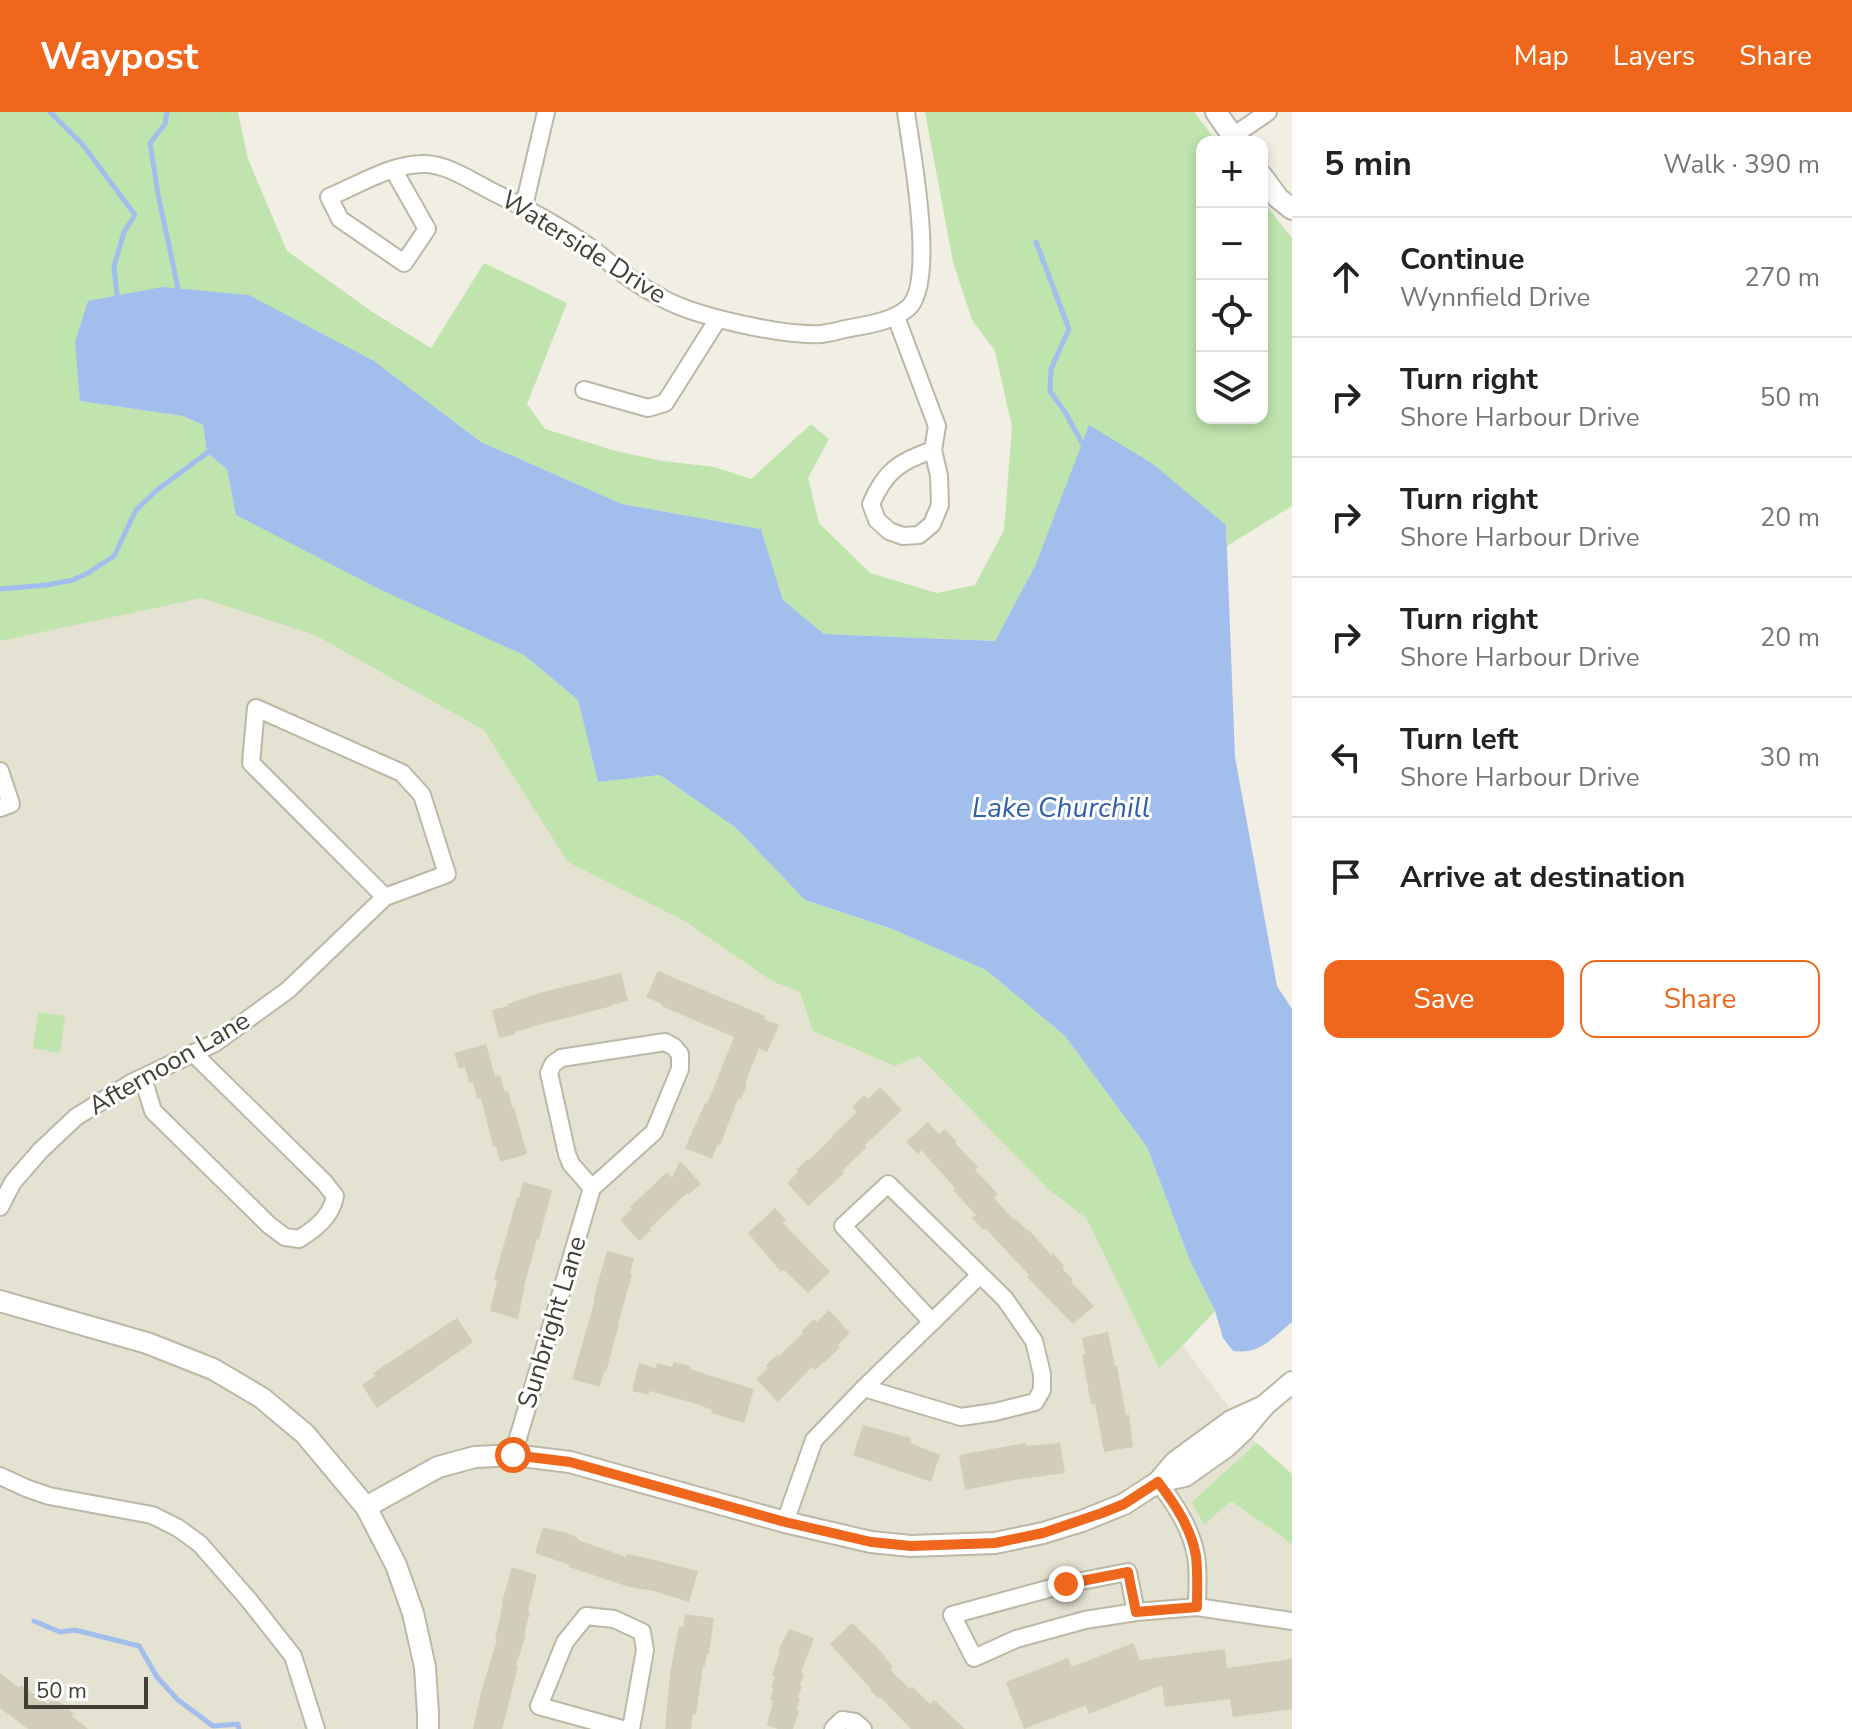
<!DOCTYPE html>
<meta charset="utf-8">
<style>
:root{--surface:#fff;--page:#f6f6f6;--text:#222;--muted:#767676;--line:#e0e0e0;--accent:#ef671c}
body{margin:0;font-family:"Nunito Sans",sans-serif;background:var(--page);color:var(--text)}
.controls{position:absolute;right:24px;top:24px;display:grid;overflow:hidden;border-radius:16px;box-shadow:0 4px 12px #0003}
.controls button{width:72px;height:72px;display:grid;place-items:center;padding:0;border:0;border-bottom:2px solid var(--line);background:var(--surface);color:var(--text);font:40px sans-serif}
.scale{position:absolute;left:24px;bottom:20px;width:124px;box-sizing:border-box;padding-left:8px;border:4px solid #423f34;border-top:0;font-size:22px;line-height:28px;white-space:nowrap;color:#423f34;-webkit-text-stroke:6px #fff;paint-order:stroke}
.stop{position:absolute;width:24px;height:24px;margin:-18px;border:6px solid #ef671c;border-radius:50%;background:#fff}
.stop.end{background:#ef671c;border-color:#fff;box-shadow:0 2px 8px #0008}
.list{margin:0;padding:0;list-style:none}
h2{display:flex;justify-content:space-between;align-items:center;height:104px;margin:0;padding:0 32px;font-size:34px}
h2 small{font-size:26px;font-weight:400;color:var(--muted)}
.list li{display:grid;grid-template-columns:52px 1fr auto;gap:24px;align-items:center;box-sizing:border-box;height:120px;padding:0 32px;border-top:2px solid var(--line)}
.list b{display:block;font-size:30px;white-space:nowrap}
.list p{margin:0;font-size:26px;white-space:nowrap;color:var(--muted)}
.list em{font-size:26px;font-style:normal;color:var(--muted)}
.actions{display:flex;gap:16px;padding:24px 32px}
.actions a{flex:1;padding:18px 0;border:2px solid var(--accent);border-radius:16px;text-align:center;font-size:28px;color:var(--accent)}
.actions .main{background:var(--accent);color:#fff}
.icon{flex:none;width:44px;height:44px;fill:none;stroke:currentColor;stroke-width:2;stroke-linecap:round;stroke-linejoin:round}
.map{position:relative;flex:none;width:1292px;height:1617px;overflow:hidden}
header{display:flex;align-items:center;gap:48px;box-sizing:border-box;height:112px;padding:0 40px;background:var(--accent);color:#fff}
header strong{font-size:38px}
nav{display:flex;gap:44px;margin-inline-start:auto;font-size:28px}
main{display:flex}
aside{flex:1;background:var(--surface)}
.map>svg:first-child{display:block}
.residential{fill:#e4e2d1}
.green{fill:#c0e4ad}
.water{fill:#a1beec}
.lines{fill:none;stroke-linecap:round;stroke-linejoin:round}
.stream{stroke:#a1beec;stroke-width:5}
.building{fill:#d2cdb9}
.minor-casing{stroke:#bbb8a6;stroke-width:20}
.tertiary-casing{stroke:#bbb8a6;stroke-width:24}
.minor{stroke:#fff;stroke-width:16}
.tertiary{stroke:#fff;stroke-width:20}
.route{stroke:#ef671c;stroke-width:10}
.labels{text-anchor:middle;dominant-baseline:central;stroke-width:6;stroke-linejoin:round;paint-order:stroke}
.street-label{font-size:26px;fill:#423f34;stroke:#fff}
.water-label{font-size:28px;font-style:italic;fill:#335fa8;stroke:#fff}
</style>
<header>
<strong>Waypost</strong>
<nav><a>Map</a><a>Layers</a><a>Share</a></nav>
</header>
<main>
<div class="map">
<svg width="1292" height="1617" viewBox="0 0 1292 1617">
<rect width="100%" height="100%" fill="#f1efe3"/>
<!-- residential -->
<path class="residential" d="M0 211 22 268 550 632 681 775 1057 1013 1150 1190 1292 1379V1617H0Z"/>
<!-- green -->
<g class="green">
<path d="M0 0H238L248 47 287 139 374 201 431 236 484 151 567 191 527 292 545 317 616 339 663 349 714 355 751 367 811 312 829 327 808 366 819 411 870 461 937 481 975 473 1004 418 1012 315 995 239 972 208 953 150 925 0H1194L1217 30H1202V306H1262V88L1292 126V394L1227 434 1226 413 1036 452 995 529 824 522 783 488 761 417 622 392 481 330 374 249 80 289 183 304 203 313 207 341 227 356 236 403 524 543 578 588 598 670 660 663 736 716 805 788 892 817 986 858 1065 924 1147 1035 1190 1149 1215 1199 1185 1231 1159 1256 1087 1107 1048 1077 919 944 895 954 813 919 800 880 772 869 685 809 568 750 484 618 315 523 202 486 0 529Z"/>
<path d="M38 900 65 904 60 941 33 936Z"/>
<path d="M1257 1331 1292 1362V1433L1283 1425 1231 1389 1204 1413 1192 1390Z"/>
</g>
<!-- water -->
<path class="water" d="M162 175 249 183 374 249 481 330 622 392 761 417 783 488 824 522 995 529 1036 452 1089 313 1153 352 1226 413 1235 645 1277 874 1292 897V1210C1272 1226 1260 1243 1233 1239L1223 1226 1215 1199 1190 1149 1147 1035 1065 924 986 858 892 817 805 788 736 716 660 663 598 670 578 588 524 543 379 477 236 403 227 357 207 341 203 313 183 304 80 289 75 230 88 189Z"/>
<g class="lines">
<!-- stream -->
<g class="stream">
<path d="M50 0 83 33 135 103 124 120 114 154 117 183"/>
<path d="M167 0 165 12 150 31 158 82 178 176"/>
<path d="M1036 130 1069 217 1051 257 1050 279 1065 300 1082 331"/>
<path d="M0 477 47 473 73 468 88 461 114 444 136 398 157 378 207 341"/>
<path d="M34 1509 60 1520 75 1518 139 1534 157 1565 178 1588 213 1614 238 1612 239 1617"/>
</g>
</g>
<!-- building -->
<g class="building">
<path d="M658 859 765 904 764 907 779 913 767 940 759 936 745 971 747 972 741 988 738 987 720 1033 718 1032 712 1047 685 1036 705 991 707 992 734 925 661 894 662 892 646 885Z"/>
<path d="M621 861 628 889 611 893 612 894 530 915V916L515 920V922L499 926 492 898 508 894V892L539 881Z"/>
<path d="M486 932 495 964 500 963 505 980 508 979 512 995H514L527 1042 500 1050 496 1034 493 1035 481 986 477 987 473 970 469 971 465 955 459 957 454 941Z"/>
<path d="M880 975 902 998 865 1033 867 1035 842 1059 844 1061 808 1094 787 1071 798 1060 796 1058 808 1047 809 1048 833 1025 832 1024 857 1000 852 995 864 983 868 987Z"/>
<path d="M928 1010 939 1022 945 1017 956 1029 955 1031 978 1055 975 1058 998 1082 994 1086 1014 1108 1016 1107 1027 1119 1028 1117 1051 1143 1053 1141 1064 1154 1062 1156 1073 1168 1071 1170 1094 1194 1073 1212 1027 1165 1029 1163 985 1116 984 1118 972 1106 976 1103 953 1078 955 1076 921 1038 918 1042 906 1030Z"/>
<path d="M680 1049 701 1072 688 1083 687 1081 650 1116 651 1118 639 1129 620 1108 632 1097 630 1095 667 1060 672 1066Z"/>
<path d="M523 1070 552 1078 539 1127H537L525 1171 518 1207 490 1199 497 1168 494 1167 517 1086H519Z"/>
<path d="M775 1096 786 1108 783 1111 830 1160 808 1181 784 1158 781 1160 748 1121Z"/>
<path d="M607 1139 634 1146 630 1162 632 1163 618 1212H619L606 1260 604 1259 600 1275 572 1267 595 1188H593Z"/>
<path d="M829 1198 850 1221 838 1233 840 1235 828 1247 815 1258 812 1255 778 1290 756 1267 768 1256 766 1253 778 1242 779 1244 803 1221 802 1219 814 1207 817 1210Z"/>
<path d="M457 1206 473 1230 377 1296 362 1273 375 1264 373 1261Z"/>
<path d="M1108 1220 1115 1254H1117L1126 1303 1129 1302 1133 1335 1104 1340 1095 1292H1091L1088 1276 1082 1243 1085 1242 1082 1226Z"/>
<path d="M674 1250 690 1254V1257L705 1262 754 1277 744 1311 711 1301 712 1298 697 1292 649 1279 648 1283 632 1279 639 1251 656 1256 657 1251 672 1255Z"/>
<path d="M863 1313 911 1326 910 1331 940 1343 931 1370 853 1343Z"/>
<path d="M1025 1331 1026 1334 1060 1331 1065 1361 1014 1368 965 1378 959 1343Z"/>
<path d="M543 1415 567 1421 578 1426V1428L626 1445 627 1442 651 1447 698 1459 689 1490 654 1479 629 1475 569 1455 570 1453 535 1441Z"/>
<path d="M512 1455 537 1463 528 1499 530 1500 524 1523H526L516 1553 518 1554 502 1617H473L481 1580 497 1528 495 1527 501 1503H500L503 1491 502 1490Z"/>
<path d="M685 1502 714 1506 709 1542H707L705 1554H703L696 1602H693L691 1617H665L670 1562 679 1514 683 1515Z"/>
<path d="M852 1511 878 1536 893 1555 890 1558 910 1577 912 1574 930 1592 934 1588 965 1617H911L880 1585 879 1587 870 1578 871 1577 830 1532Z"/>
<path d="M789 1517 814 1526 801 1560 804 1562 800 1573 802 1574 798 1585 800 1586 796 1598 799 1599 793 1617H778L767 1613 773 1589 770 1588 774 1576 771 1575 775 1564 772 1563 780 1540 778 1539Z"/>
<path d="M1133 1531 1140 1548 1225 1537 1227 1556 1292 1547V1597L1233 1605 1230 1587 1165 1595 1162 1573 1089 1602 1086 1593 1024 1617 1006 1570 1068 1546 1072 1555Z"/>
<path d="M0 1561 19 1576 21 1573 48 1592 54 1585 74 1602 72 1604 88 1617H28L0 1596Z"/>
</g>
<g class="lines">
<defs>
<g id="minor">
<path d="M1233 24 1268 0"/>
<path d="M393 57 427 117 404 151 340 107 329 85C358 73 395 50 426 52 449 53 473 70 493 80 526 96 558 113 588 134 600 142 610 152 621 160 634 170 649 179 662 186 696 205 783 224 821 222 829 221 838 219 845 217 866 213 892 210 908 196 937 171 911 37 906 0"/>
<path d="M524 94 546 0"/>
<path d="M896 205 937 314 933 338 939 364 940 393 932 412 919 423 903 424 889 419 877 408 871 392C885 359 900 349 933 338"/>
<path d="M584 278 648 296 665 291 718 207"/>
<path d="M0 659 11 692 0 696"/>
<path d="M143 966 153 999 269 1113 285 1125 299 1127C315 1117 332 1104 335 1084L324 1070 193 941"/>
<path d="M0 1095 13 1070 41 1038 76 1005 131 971 215 931 288 878 385 785 447 762 422 683 402 661 256 596 251 651 385 785"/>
<path d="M932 1210 980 1163"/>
<path d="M513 1343 592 1076 654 1020 680 957V942L674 935 665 930 561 946 553 952 549 961 567 1042 571 1052 592 1076"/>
<path d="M0 1364 26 1376 49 1384 152 1403 178 1416 200 1432 248 1487 293 1544 316 1617"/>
<path d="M1158 1370C1175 1392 1191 1416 1196 1444 1199 1461 1197 1478 1197 1495"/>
<path d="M785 1410 814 1328 864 1276 961 1305 995 1300 1035 1290 1042 1278V1262L1034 1229 1005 1187 888 1072 843 1114 932 1210 864 1276"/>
<path d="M1136 1500 1128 1460 1066 1472 952 1503 974 1546 1016 1527 1085 1508 1136 1500 1197 1495 1292 1509"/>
<path d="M622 1617 539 1594 565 1530 586 1504 614 1507 642 1520 645 1538 631 1617"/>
<path d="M833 1617 842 1608 855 1610 863 1617"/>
</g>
<g id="tertiary">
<path d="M1216 0 1237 30"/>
<path d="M1262 64 1278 86 1292 97"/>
<path d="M0 1189 147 1231 213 1257 262 1286 305 1322 366 1395 396 1453 413 1501 425 1555 428 1602V1617"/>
<path d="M1158 1370 1185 1364 1226 1335 1243 1319 1264 1294 1292 1270"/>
<path d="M366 1395 438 1355 475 1345 513 1343 570 1350 785 1410 871 1430 911 1434 995 1431 1043 1421 1082 1409 1124 1392 1158 1370 1175 1350 1231 1309 1264 1294"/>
</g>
</defs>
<!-- minor casing -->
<use href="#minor" class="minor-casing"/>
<!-- tertiary casing -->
<use href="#tertiary" class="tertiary-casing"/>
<!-- minor -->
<use href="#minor" class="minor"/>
<!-- tertiary -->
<use href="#tertiary" class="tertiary"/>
</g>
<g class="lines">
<!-- route -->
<path class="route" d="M513 1343 570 1350 785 1410 871 1430 911 1434 995 1431 1043 1421 1102 1401 1124 1392 1158 1370C1175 1392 1191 1416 1196 1444 1198 1461 1197 1479 1197 1495L1136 1500 1128 1460 1066 1472"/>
</g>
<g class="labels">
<!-- street labels -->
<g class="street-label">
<text transform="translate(584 135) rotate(32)">Waterside Drive</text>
<text transform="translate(169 951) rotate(-30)">Afternoon Lane</text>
<text transform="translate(552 1210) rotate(-73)">Sunbright Lane</text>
</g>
<!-- water labels -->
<g class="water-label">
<text x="1061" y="696">Lake Churchill</text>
</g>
</g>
</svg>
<div class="controls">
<button>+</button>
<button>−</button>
<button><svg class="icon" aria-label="locate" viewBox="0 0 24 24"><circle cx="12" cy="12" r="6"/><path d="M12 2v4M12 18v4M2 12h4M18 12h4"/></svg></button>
<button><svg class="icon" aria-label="layers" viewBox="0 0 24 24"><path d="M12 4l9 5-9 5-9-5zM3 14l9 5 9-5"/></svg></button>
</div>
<div class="scale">50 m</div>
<div class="stop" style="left:513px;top:1343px"></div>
<div class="stop end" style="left:1066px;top:1472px"></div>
</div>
<aside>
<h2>5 min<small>Walk · 390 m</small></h2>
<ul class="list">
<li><svg class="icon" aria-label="ahead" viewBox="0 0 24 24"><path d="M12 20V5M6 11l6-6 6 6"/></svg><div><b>Continue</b><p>Wynnfield Drive</p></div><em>270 m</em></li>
<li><svg class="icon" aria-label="right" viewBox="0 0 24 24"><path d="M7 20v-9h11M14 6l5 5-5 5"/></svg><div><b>Turn right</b><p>Shore Harbour Drive</p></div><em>50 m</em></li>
<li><svg class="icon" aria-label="right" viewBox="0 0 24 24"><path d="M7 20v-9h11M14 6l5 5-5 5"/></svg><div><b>Turn right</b><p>Shore Harbour Drive</p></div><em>20 m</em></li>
<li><svg class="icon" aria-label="right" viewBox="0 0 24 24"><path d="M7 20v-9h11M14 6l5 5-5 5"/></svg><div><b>Turn right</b><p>Shore Harbour Drive</p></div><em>20 m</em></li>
<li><svg class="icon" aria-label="left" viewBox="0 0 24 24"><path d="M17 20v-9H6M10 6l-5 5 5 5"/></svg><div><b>Turn left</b><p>Shore Harbour Drive</p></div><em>30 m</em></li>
<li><svg class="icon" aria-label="arrive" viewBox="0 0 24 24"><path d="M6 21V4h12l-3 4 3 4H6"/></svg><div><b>Arrive at destination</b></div></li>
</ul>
<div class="actions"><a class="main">Save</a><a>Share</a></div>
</aside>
</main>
